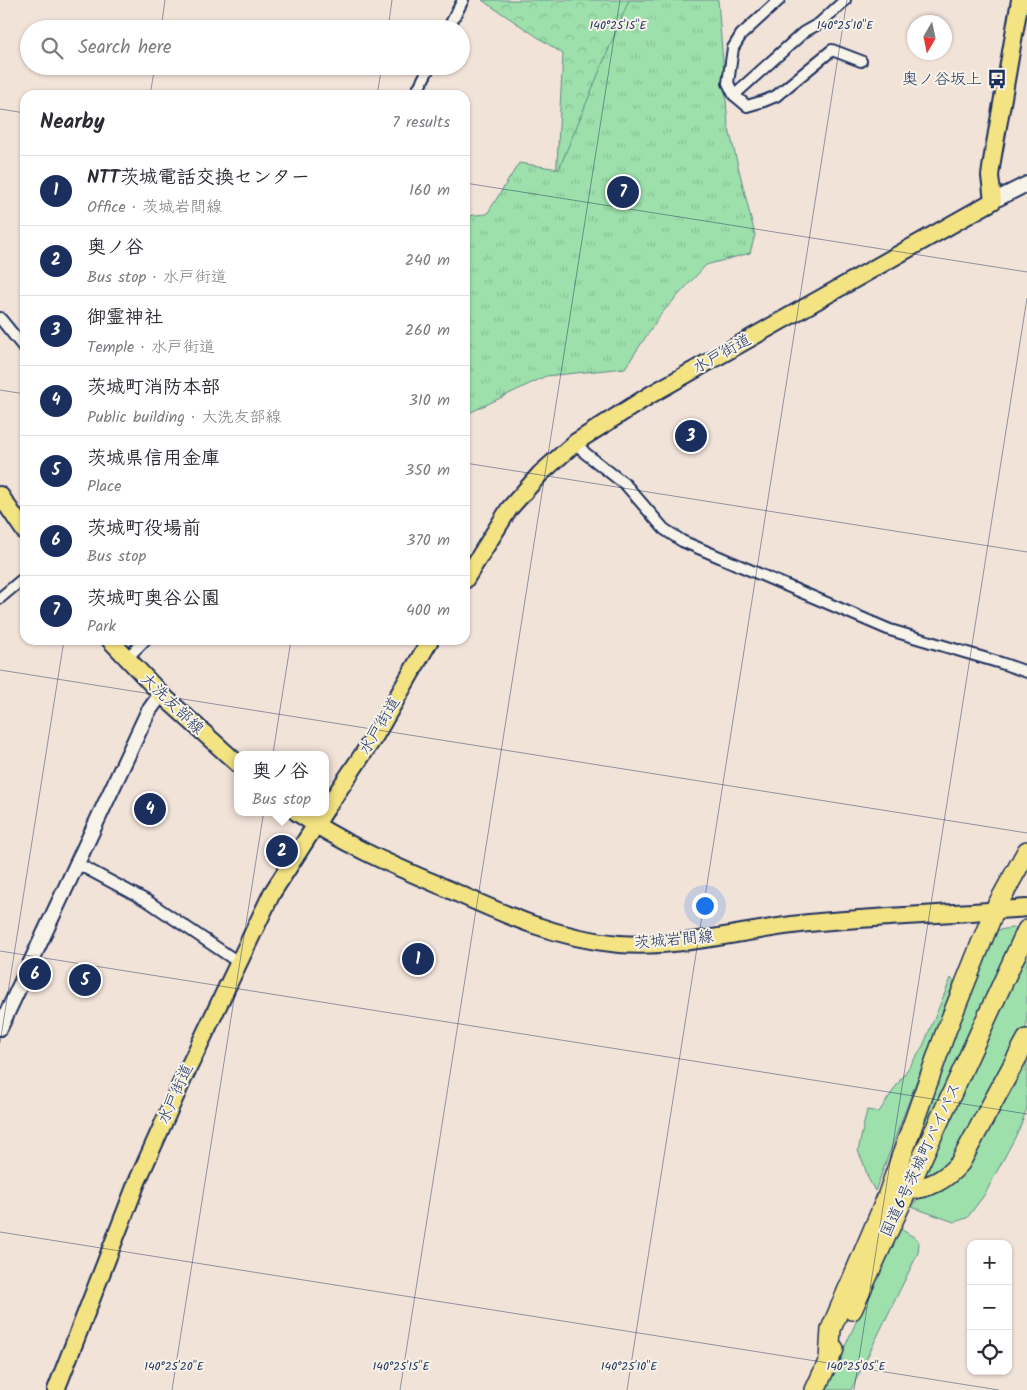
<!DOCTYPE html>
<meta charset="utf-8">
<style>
:root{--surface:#fff;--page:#f7f7f7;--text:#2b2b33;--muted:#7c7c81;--line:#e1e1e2;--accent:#1b2f5e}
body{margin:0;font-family:Kalam,"Klee One",sans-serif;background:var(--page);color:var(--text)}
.controls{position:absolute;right:15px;bottom:15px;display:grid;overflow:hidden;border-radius:10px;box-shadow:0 1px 4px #0004}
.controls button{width:45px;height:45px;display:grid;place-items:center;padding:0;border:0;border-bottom:1px solid var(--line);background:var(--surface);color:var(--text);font:25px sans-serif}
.compass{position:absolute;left:907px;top:15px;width:45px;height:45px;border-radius:50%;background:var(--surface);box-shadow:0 1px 4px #0004;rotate:189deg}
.you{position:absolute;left:704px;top:905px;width:18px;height:18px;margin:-12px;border:4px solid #fff;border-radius:50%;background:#1a73e8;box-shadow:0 0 0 8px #1a73e833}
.badge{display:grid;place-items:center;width:32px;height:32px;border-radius:50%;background:var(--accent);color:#fff;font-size:16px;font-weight:700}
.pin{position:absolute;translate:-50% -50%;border:2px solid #fff;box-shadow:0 1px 5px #0006}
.popup{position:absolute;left:234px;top:751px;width:95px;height:65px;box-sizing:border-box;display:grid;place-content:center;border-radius:10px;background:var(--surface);filter:drop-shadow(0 1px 4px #0005);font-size:16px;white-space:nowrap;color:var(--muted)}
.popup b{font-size:19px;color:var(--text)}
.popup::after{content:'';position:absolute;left:50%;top:100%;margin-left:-10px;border:10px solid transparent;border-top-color:var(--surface)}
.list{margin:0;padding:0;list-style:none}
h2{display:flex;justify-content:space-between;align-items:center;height:65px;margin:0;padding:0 20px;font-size:21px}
h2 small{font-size:16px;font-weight:400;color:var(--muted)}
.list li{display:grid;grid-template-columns:32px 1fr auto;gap:15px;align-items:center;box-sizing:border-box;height:70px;padding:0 20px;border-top:1px solid var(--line)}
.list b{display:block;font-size:19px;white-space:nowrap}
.list p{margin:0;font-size:16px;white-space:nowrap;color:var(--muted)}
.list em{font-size:16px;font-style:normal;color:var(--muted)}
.icon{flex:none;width:28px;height:28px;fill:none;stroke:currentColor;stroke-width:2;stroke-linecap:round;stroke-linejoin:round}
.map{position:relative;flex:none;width:1027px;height:1390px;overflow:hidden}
.search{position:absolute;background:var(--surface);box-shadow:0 1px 4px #0004;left:20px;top:20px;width:450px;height:55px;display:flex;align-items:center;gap:12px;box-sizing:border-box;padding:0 18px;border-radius:28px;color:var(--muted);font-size:19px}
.panel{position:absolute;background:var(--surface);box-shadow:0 1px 4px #0004;left:20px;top:90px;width:450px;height:555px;border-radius:15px}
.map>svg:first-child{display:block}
.grass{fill:#9de0ab;stroke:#5c8884}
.forest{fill:url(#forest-crowns);stroke:#5c8884}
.park{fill:url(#park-tufts);stroke:#5c8884}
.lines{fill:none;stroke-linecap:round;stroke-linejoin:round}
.street-casing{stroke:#1b2f5e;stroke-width:14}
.secondary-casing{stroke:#1b2f5e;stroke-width:18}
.primary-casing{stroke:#1b2f5e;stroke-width:20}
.highway-casing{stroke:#1b2f5e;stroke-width:22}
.street{stroke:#f7f3e8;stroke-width:10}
.secondary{stroke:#f7f3e8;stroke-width:14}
.primary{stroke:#f4e382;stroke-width:16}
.highway{stroke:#f4e382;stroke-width:19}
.ticks{fill:none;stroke:#1b2f5e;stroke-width:1;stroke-opacity:0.45}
.labels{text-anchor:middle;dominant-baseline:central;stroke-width:4;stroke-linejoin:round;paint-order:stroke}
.poi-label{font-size:16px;fill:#1b2f5e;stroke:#f7f3e8;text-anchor:end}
.street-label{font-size:16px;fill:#1b2f5e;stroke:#f7f3e8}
.ticks-label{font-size:12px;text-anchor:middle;fill:#1b2f5e;stroke:#f7f3e8;stroke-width:4;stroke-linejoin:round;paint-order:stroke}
</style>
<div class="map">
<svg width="1027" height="1390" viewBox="0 0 1027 1390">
<defs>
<pattern id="forest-crowns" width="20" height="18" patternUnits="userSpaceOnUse" patternTransform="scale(1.25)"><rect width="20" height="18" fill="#9de0ab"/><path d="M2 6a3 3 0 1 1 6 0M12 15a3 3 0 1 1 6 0" fill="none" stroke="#87c096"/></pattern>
<pattern id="park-tufts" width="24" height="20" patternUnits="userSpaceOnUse" patternTransform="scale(1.25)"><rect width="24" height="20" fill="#9de0ab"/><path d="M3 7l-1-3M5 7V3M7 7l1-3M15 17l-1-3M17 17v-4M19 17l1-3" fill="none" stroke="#87c096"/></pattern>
</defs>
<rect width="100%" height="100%" fill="#f2e3d9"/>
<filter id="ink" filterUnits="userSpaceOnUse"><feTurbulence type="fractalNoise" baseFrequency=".02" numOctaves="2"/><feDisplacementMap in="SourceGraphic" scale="10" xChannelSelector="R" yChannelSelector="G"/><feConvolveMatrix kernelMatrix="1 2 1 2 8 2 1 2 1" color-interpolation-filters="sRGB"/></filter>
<g filter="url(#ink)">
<!-- grass -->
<g class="grass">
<path d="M1019 927 906 1170 991 931Z"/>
<path d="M1027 947V1025L952 1164 917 1182Z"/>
<path d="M951 978 954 982 875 1191 868 1178 863 1162 858 1151 867 1110 879 1112 923 1046Z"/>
<path d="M1027 1052V1108L1019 1130 985 1194 967 1218 954 1222 912 1207 917 1200 928 1193Z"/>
<path d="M899 1228 917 1239 919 1243 918 1253 851 1390H825Z"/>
</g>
<!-- forest -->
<path class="forest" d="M482 0H649L556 181 563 54Z"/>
<!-- park -->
<path class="park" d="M629 0H718L728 125 755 235 750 253 706 265 661 314 625 368 546 376 465 415V216L487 214 519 163 559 169Z"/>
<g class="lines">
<defs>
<g id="street">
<path d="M779 0 741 35 733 48 728 83 734 95 747 106 764 101 776 96 832 50 861 61"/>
<path d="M448 29 463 0"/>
<path d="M415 95 430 66"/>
<path d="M734 95 804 32 820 23 845 0"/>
<path d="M0 318 25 349"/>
<path d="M576 442 585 453 626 485 664 529 682 541 890 630 1001 663 1027 672"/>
<path d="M0 598 25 577"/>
<path d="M126 659 145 640"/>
<path d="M78 864 149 902 238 962"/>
</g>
<g id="secondary">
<path d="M993 201 1027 184"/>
<path d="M0 1028 148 712 161 694"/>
</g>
<g id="primary">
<path d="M0 495 25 532"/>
<path d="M465 580 509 509 540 474 576 442 650 395 993 201 990 176 992 161 1020 0"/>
<path d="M110 640 161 694 238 764"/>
<path d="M326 809 375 736 430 640"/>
<path d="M296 812C340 842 389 864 439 885 499 912 553 938 619 944 682 949 747 929 809 923 882 916 955 914 1027 908"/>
<path d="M56 1390 137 1182 184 1077 272 893 324 812"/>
</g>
<g id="highway">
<path d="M907 1190C930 1188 945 1180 960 1163L1027 1039"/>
<path d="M852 1310 1027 930"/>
<path d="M829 1360 831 1329 887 1197 946 1031 994 911 1027 851"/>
<path d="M815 1390 834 1349"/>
</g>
</defs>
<!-- street casing -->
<use href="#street" class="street-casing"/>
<!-- secondary casing -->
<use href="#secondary" class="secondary-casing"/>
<!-- primary casing -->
<use href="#primary" class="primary-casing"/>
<!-- highway casing -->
<use href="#highway" class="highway-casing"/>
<!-- street -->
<use href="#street" class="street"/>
<!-- secondary -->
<use href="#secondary" class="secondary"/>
<!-- primary -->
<use href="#primary" class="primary"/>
<!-- highway -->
<use href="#highway" class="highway"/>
</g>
</g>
<!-- ticks -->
<path class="ticks" d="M161 29 165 0M388 29 392 0M150 95 155 66M377 95 382 66M0 109 25 113M465 183 1027 272M0 390 25 394M465 463 1027 552M0 670 1027 833M0 951 1027 1114M0 1043 64 640M0 1232 999 1390M172 1390 291 640M400 1390 620 0M627 1390 847 0M854 1390 1027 298"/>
<!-- icons -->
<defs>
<symbol id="bus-bare" viewBox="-9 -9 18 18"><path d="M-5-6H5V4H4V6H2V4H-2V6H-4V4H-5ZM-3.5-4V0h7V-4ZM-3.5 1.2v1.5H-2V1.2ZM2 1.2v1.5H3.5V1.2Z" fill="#1b2f5e" stroke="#f7f3e8" stroke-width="2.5" paint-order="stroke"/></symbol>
</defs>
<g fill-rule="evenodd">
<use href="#bus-bare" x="983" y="65" width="28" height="28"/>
</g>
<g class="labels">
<!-- poi labels -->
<g class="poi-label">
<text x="982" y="79">奥ノ谷坂上</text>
</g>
<!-- street labels -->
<g class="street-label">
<text transform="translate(722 354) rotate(-29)">水戸街道</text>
<text transform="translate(172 704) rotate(44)">大洗友部線</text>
<text transform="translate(380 726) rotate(-59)">水戸街道</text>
<text transform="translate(674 940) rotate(-5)">茨城岩間線</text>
<text transform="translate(176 1094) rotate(-66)">水戸街道</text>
<text transform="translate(921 1160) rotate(-65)">国道6号茨城町バイパス</text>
</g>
</g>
<g class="ticks-label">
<text x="845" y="29">140°25'10"E</text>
<text x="618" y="29">140°25'15"E</text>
<text x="174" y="1370">140°25'20"E</text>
<text x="401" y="1370">140°25'15"E</text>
<text x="629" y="1370">140°25'10"E</text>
<text x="856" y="1370">140°25'05"E</text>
</g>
</svg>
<div class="controls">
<button>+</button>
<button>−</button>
<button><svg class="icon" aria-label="locate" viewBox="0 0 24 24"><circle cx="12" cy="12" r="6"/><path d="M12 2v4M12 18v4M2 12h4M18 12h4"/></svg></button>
</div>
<svg class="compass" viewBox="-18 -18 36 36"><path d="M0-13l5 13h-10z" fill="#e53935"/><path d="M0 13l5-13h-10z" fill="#7c7c81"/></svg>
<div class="you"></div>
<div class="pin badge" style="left:418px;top:959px">1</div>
<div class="pin badge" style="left:282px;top:851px">2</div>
<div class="popup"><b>奥ノ谷</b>Bus stop</div>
<div class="pin badge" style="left:691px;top:436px">3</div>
<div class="pin badge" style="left:150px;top:809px">4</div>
<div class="pin badge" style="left:85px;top:980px">5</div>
<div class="pin badge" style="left:35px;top:974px">6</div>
<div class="pin badge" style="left:623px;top:192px">7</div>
<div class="search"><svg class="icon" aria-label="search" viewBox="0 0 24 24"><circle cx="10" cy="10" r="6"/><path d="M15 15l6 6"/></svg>Search here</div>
<section class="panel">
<h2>Nearby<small>7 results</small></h2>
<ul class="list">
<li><span class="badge">1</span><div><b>NTT茨城電話交換センター</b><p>Office · 茨城岩間線</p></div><em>160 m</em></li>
<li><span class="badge">2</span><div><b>奥ノ谷</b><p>Bus stop · 水戸街道</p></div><em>240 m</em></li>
<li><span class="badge">3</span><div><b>御霊神社</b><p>Temple · 水戸街道</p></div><em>260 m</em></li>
<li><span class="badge">4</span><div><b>茨城町消防本部</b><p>Public building · 大洗友部線</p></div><em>310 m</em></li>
<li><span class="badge">5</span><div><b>茨城県信用金庫</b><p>Place</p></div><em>350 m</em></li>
<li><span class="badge">6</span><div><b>茨城町役場前</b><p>Bus stop</p></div><em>370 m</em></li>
<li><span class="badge">7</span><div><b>茨城町奥谷公園</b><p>Park</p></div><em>400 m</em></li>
</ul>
</section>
</div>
